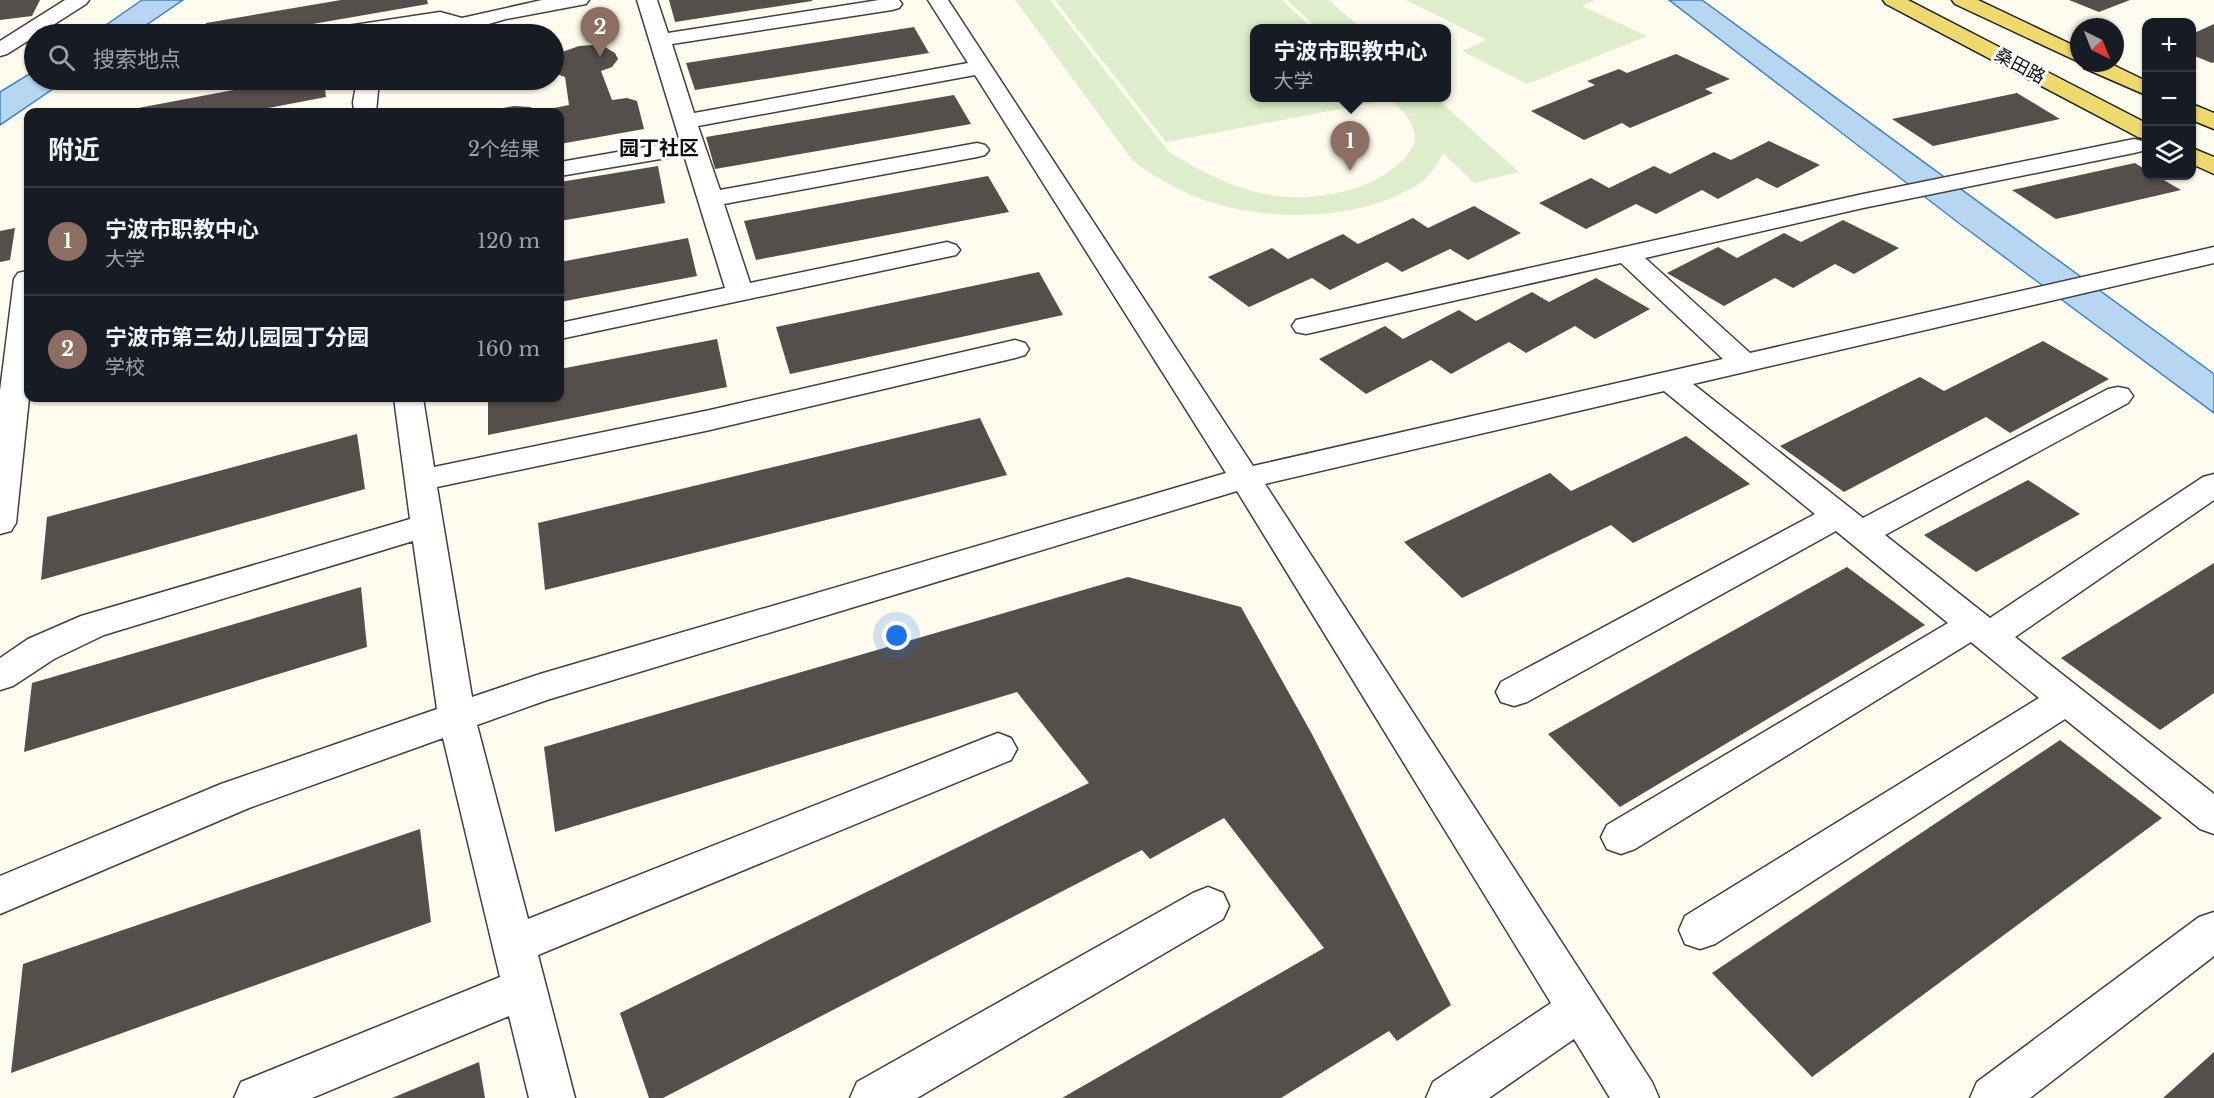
<!DOCTYPE html>
<html lang="zh">
<meta charset="utf-8">
<style>
:root{--surface:#171b24;--page:#20242c;--text:#f1f3f6;--muted:#9ea1a6;--line:#363941;--accent:#0b8043}
body{margin:0;font-family:"Libre Baskerville","Noto Sans SC",serif;background:var(--page);color:var(--text)}
.controls{position:absolute;right:18px;top:18px;display:grid;overflow:hidden;border-radius:12px;box-shadow:0 2px 4px #0004}
.controls button{width:54px;height:54px;display:grid;place-items:center;padding:0;border:0;border-bottom:2px solid var(--line);background:var(--surface);color:var(--text);font:30px sans-serif}
.compass{position:absolute;left:2070px;top:18px;width:54px;height:54px;border-radius:50%;background:var(--surface);box-shadow:0 2px 4px #0004;rotate:137deg}
.you{position:absolute;left:897px;top:636px;width:21px;height:21px;margin:-15px;border:4px solid #fff;border-radius:50%;background:#1a73e8;box-shadow:0 0 0 9px #1a73e833}
.badge{display:grid;place-items:center;width:39px;height:39px;border-radius:50%;background:var(--accent);color:#fff;font-size:20px;font-weight:700}
.pin{position:absolute;translate:-50% -50px;filter:drop-shadow(0 2px 3px #0008)}
.pin::after{content:'';position:absolute;top:32px;width:21px;height:18px;background:inherit;clip-path:polygon(0 0,100% 0,50% 100%)}
.popup{position:absolute;left:1250px;top:24px;width:201px;height:78px;box-sizing:border-box;display:grid;place-content:center;border-radius:12px;background:var(--surface);filter:drop-shadow(0 2px 4px #0005);font-size:20px;white-space:nowrap;color:var(--muted)}
.popup b{font-size:22px;color:var(--text)}
.popup::after{content:'';position:absolute;left:50%;top:100%;margin-left:-12px;border:12px solid transparent;border-top-color:var(--surface)}
.list{margin:0;padding:0;list-style:none}
h2{display:flex;justify-content:space-between;align-items:center;height:78px;margin:0;padding:0 24px;font-size:26px}
h2 small{font-size:20px;font-weight:400;color:var(--muted)}
.list li{display:grid;grid-template-columns:39px 1fr auto;gap:18px;align-items:center;box-sizing:border-box;height:108px;padding:0 24px;border-top:2px solid var(--line)}
.list b{display:block;font-size:22px;white-space:nowrap}
.list p{margin:0;font-size:20px;white-space:nowrap;color:var(--muted)}
.list em{font-size:20px;font-style:normal;color:var(--muted)}
.icon{flex:none;width:33px;height:33px;fill:none;stroke:currentColor;stroke-width:2;stroke-linecap:round;stroke-linejoin:round}
.map{position:relative;flex:none;width:2214px;height:1098px;overflow:hidden}
.search{position:absolute;background:var(--surface);box-shadow:0 2px 4px #0004;left:24px;top:24px;width:540px;height:66px;display:flex;align-items:center;gap:15px;box-sizing:border-box;padding:0 21px;border-radius:33px;color:var(--muted);font-size:22px}
.panel{position:absolute;background:var(--surface);box-shadow:0 2px 4px #0004;left:24px;top:108px;width:540px;height:294px;border-radius:12px}
.map>svg:first-child{display:block}
.pitch{fill:#deedcb}
.water{fill:#b6d6f1;stroke:#4384c2;stroke-width:1.5}
.building{fill:#544f4a}
.lines{fill:none;stroke-linecap:round;stroke-linejoin:round}
.minor-casing{stroke:#404040;stroke-width:3}
.major-casing{stroke:#1e1e1e;stroke-width:3}
.minor{fill:#fff;fill-rule:evenodd}
.major{fill:#edd96e;fill-rule:evenodd}
.labels{text-anchor:middle;dominant-baseline:central;stroke-width:6;stroke-linejoin:round;paint-order:stroke}
.far-street-label{font-size:18px;fill:#0d0d0d;stroke:#fff}
.far-quarter-label{font-size:20px;font-weight:bold;fill:#0d0d0d;stroke:#fff}
</style>
<div class="map">
<svg width="2214" height="1098" viewBox="0 0 2214 1098">
<rect width="100%" height="100%" fill="#fefcee"/>
<!-- pitch -->
<g class="pitch">
<path d="M1015 0H1050L1168 151C1202 173 1244 194 1286 197 1324 199 1372 190 1401 162 1406 157 1414 148 1415 139 1415 122 1401 108 1389 98H1436L1519 172 1474 183 1443 153C1438 162 1433 172 1425 179 1421 183 1415 186 1410 189 1357 218 1289 220 1232 208 1196 200 1162 183 1133 161Z"/>
<path d="M1055 0H1282L1312 28H1254V98H1385L1388 100 1166 142Z"/>
<path d="M1287 0H1329L1361 28H1317Z"/>
<path d="M1406 0H1595L1582 6 1647 36 1527 84 1462 51 1487 40Z"/>
</g>
<!-- water -->
<g class="water">
<path d="M142 0H183L133 34H93Z"/>
<path d="M1669 0H1702L2214 374V413L1960 224Z"/>
<path d="M34 71V80H66L0 125V92Z"/>
</g>
<!-- building -->
<g class="building">
<path d="M0 0H40L32 16 0 20Z"/>
<path d="M341 0H427L428 4 255 34H206V23Z"/>
<path d="M669 0H812V1L675 22Z"/>
<path d="M2069 0H2130L2099 12Z"/>
<path d="M2214 24V62L2212 63 2192 55V34Z"/>
<path d="M914 27 929 53 695 90 686 63Z"/>
<path d="M592 45 605 47 615 53 618 59 612 67 601 71 612 100 627 98 637 101 644 129 560 144V112H481L514 106 530 107 539 111 569 105 565 77 554 73V55L579 46Z"/>
<path d="M1676 54 1730 79 1705 89 1713 93 1630 128 1622 123 1584 140 1531 111 1595 85 1587 81 1619 69 1627 73Z"/>
<path d="M286 80H324L326 97 247 112H117Z"/>
<path d="M2017 93 2060 119 1933 146 1892 119Z"/>
<path d="M954 95 971 124 715 169 706 137Z"/>
<path d="M1769 141 1820 165 1777 188 1757 178 1718 199 1702 190 1656 214 1636 204 1586 229 1539 203 1591 178 1609 188 1654 166 1670 174 1714 152 1731 160Z"/>
<path d="M2135 163 2146 170V176H2157L2181 190 2056 219 2012 190Z"/>
<path d="M658 166 665 203 560 221V182Z"/>
<path d="M988 176 1009 212 756 260 744 221Z"/>
<path d="M1474 206 1521 233 1468 260 1450 249 1402 272 1387 262 1330 290 1312 278 1249 307 1208 277 1272 248 1288 259 1343 234 1358 244 1413 218 1428 228Z"/>
<path d="M1843 220 1899 248 1854 274 1835 264 1793 288 1775 278 1724 306 1667 273 1718 247 1737 258 1784 233 1801 242Z"/>
<path d="M15 228 10 260 0 262V231Z"/>
<path d="M688 238 697 276 560 302V262Z"/>
<path d="M1039 272 1063 315 790 374 776 327Z"/>
<path d="M1596 278 1650 309 1595 339 1575 326 1526 353 1509 342 1451 374 1431 360 1366 394 1319 359 1385 326 1403 339 1459 310 1476 321 1532 292 1549 302Z"/>
<path d="M717 339 727 387 488 435V398H560V369Z"/>
<path d="M2043 341 2109 379 2010 433 1986 417 1844 492 1780 446 1920 377 1944 391Z"/>
<path d="M980 418 1007 475 545 590 538 523Z"/>
<path d="M357 434 365 489 41 580 47 517Z"/>
<path d="M1686 436 1750 484 1633 543 1611 525 1462 598 1404 542 1550 473 1571 491Z"/>
<path d="M2028 480 2080 514 1976 572 1924 535Z"/>
<path d="M2214 563V693L2160 730 2061 658Z"/>
<path d="M1847 567 1925 625 1620 807 1548 734Z"/>
<path d="M1128 577 1241 607 1313 736 1451 1005 1397 1041 1389 1031 1281 1098H1062L1324 948 1224 818 1150 859 1142 850 663 1098H649L620 1013 1089 783 1017 692 555 832 544 747Z"/>
<path d="M361 587 367 647 24 752 32 683Z"/>
<path d="M2060 740 2162 818 1812 1077 1712 973Z"/>
<path d="M420 829 431 922 11 1073 23 964Z"/>
<path d="M2214 1052V1098H2163Z"/>
<path d="M479 1062 485 1098H392Z"/>
</g>
<g class="lines">
<defs>
<g id="minor">
<path d="M65 0H89L86 4 39 34H34V37L7 54 0 56V41Z"/>
<path d="M542 0H589L586 4 506 19 454 34H427L430 30 442 25 440 24 372 34H324L327 30 334 28 440 12 462 18Z"/>
<path d="M637 0H657L668 33 879 0H899L902 4 899 8 892 10 672 44 694 113 968 63 928 0H948L1253 466 1723 359 1621 263 1306 334 1296 332 1292 326 1296 320 1863 194 2134 139 2142 141 2146 146 2142 151 2134 153 1863 208 1645 258 1750 353 2214 247V263L1693 384 1863 518 2108 389 2118 387 2128 389 2133 396 2128 403 1885 535 1990 618 2203 477 2214 474V500L2015 637 2214 794V834L2200 829 2065 719 1715 944 1700 949 1685 944 1679 930 1685 916 2039 698 1971 642 1635 849 1621 854 1607 849 1601 837 1607 825 1948 623 1836 531 1527 702 1514 706 1501 702 1496 692 1501 682 1815 514 1664 391 1265 484 1652 1082 1659 1098H1610L1574 1039 1489 1098H1426L1433 1082 1551 1003 1237 491 547 700 477 725 528 919 985 738 998 733 1011 738 1017 749 1011 760 538 955 575 1098H529L509 1016 312 1098H234L241 1082 500 977 443 738 249 808 0 914V876L221 784 437 709 413 541 104 635 54 659 13 686 0 690V658L28 639 81 616 410 519 394 398H423L434 467 710 410 1015 340 1025 343 1029 349 1025 355 1015 358 710 430 437 487 472 697 540 674 1226 473 975 75 698 126 720 190 977 143 985 145 989 150 985 155 977 157 724 204 750 283 947 242 956 245 960 250 956 255 560 339V323L725 288 684 155 560 176V162L680 141Z"/>
<path d="M357 80H379L376 112H354L353 102Z"/>
<path d="M27 271 29 398 16 523 11 531 0 534V391L14 279 18 273Z"/>
<path d="M1208 887 1223 893 1229 906 1223 919 917 1098H850L857 1082 1193 893Z"/>
<path d="M2214 912V956L2030 1098H1970L1977 1082 2199 917Z"/>
</g>
<g id="major">
<path d="M1883 0H1908L2146 123V139L2138 137 1886 4Z"/>
<path d="M1952 0H1978L2079 48V62L1955 4Z"/>
<path d="M2081 63H2109L2146 81V95L2084 68Z"/>
<path d="M2192 104 2214 113V129L2192 120Z"/>
<path d="M2192 148 2214 157V174L2192 164Z"/>
</g>
</defs>
<!-- minor casing -->
<use href="#minor" class="minor-casing"/>
<!-- major casing -->
<use href="#major" class="major-casing"/>
<!-- minor -->
<use href="#minor" class="minor"/>
<!-- major -->
<use href="#major" class="major"/>
</g>
<g class="labels">
<!-- far-street labels -->
<g class="far-street-label">
<text transform="translate(2020 66) rotate(28)">桑田路</text>
</g>
<!-- far-quarter labels -->
<g class="far-quarter-label">
<text x="659" y="148">园丁社区</text>
</g>
</g>
</svg>
<div class="controls">
<button>+</button>
<button>−</button>
<button><svg class="icon" aria-label="layers" viewBox="0 0 24 24"><path d="M12 4l9 5-9 5-9-5zM3 14l9 5 9-5"/></svg></button>
</div>
<svg class="compass" viewBox="-18 -18 36 36"><path d="M0-13l5 13h-10z" fill="#e53935"/><path d="M0 13l5-13h-10z" fill="#9ea1a6"/></svg>
<div class="you"></div>
<div class="pin badge" style="left:1350px;top:171px;background:#8d6e63">1</div>
<div class="popup"><b>宁波市职教中心</b>大学</div>
<div class="pin badge" style="left:600px;top:57px;background:#8d6e63">2</div>
<div class="search"><svg class="icon" aria-label="search" viewBox="0 0 24 24"><circle cx="10" cy="10" r="6"/><path d="M15 15l6 6"/></svg>搜索地点</div>
<section class="panel">
<h2>附近<small>2个结果</small></h2>
<ul class="list">
<li><span class="badge" style="background:#8d6e63">1</span><div><b>宁波市职教中心</b><p>大学</p></div><em>120 m</em></li>
<li><span class="badge" style="background:#8d6e63">2</span><div><b>宁波市第三幼儿园园丁分园</b><p>学校</p></div><em>160 m</em></li>
</ul>
</section>
</div>
